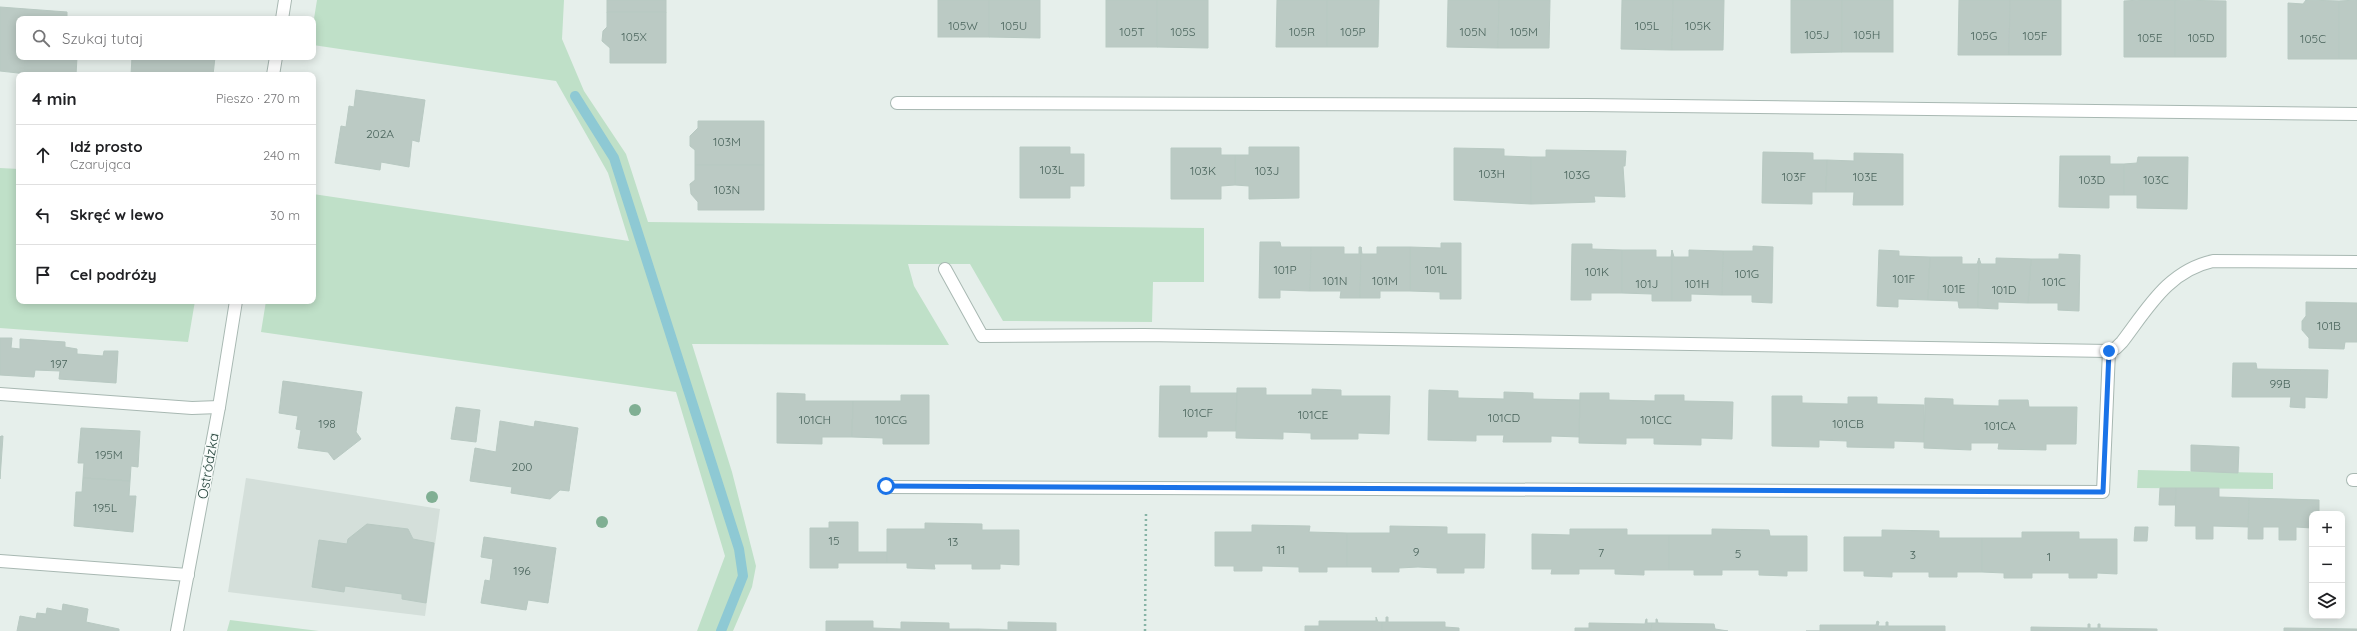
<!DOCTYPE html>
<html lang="pl">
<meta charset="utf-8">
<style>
:root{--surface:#fff;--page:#f6f6f6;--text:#202124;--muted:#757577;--line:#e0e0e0}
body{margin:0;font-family:Quicksand,sans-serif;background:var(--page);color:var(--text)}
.controls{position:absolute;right:12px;bottom:12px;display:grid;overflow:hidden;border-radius:8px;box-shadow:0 2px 10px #0003}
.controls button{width:36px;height:36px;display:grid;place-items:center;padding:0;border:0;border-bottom:1px solid var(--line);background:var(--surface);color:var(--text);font:20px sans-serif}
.stop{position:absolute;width:12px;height:12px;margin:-9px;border:3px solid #1a73e8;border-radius:50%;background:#fff}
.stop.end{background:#1a73e8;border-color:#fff;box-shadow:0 1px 4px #0008}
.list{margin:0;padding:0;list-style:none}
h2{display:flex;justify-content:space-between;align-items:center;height:52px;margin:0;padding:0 16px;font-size:17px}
h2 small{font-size:13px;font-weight:400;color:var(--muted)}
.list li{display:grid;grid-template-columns:26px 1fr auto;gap:12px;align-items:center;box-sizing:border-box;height:60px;padding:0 16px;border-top:1px solid var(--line)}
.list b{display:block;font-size:15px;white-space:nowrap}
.list p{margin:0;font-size:13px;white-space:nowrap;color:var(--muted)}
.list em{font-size:13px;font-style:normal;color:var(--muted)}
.icon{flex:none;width:22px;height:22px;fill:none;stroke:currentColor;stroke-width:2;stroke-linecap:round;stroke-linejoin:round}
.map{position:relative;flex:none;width:2357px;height:631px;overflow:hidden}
.search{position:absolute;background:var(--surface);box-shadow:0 2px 10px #0003;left:16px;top:16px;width:300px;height:44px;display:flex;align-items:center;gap:10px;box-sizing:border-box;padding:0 14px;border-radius:8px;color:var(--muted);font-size:15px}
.panel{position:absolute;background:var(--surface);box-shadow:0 2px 10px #0003;left:16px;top:72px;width:300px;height:232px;border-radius:8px}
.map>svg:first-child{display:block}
.built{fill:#d4dfda}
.green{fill:#bfe0c8}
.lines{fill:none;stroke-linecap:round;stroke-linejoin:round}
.stream{stroke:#8ec9d4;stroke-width:10}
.building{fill:#bbcac4;stroke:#b8c9c2}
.minor-casing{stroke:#a8b8b2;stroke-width:14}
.path{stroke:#86b3a5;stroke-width:2.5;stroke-dasharray:2 3;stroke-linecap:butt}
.minor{stroke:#fff;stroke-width:12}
.tree{fill:#80af93}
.route{stroke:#1a73e8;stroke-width:5}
.labels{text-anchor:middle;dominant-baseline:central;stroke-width:3;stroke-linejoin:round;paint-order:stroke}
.number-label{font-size:12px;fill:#4a645c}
.street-label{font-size:14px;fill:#24423a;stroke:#f7fbf9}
</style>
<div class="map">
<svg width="2357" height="631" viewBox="0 0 2357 631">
<rect width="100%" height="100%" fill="#e6efeb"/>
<!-- built -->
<path class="built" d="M246 478 440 509 425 616 228 592Z"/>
<!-- green -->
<g class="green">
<path d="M317 0H564L562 39 584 91 626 154 648 222 1204 228V282H1153L1152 322 1003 321 970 264H908L914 286 949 345 692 344 732 472 756 566 752 587 733 631H697L725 556 676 392 261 332 266 301H313V194L629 241 608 173 556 81 313 45V25Z"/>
<path d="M0 168 19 169V301H195L188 342 0 328Z"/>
<path d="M2138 470 2273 473V489L2137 488Z"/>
<path d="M230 620 319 631H227Z"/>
</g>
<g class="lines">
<!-- stream -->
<path class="stream" d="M575 96 614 158 739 549 743 576 721 631"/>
</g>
<!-- building -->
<g class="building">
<rect x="607" y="0" width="59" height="12"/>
<rect x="938" y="0" width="51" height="37"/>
<path d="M989 0H1040V38L989 37Z"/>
<rect x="1106" y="0" width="51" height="47"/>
<path d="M1157 0H1208V48L1157 47Z"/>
<path d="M1277 0H1327V47H1276Z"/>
<path d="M1327 0H1379L1378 47H1327Z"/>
<path d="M1448 0H1499L1498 48 1447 47Z"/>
<path d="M1499 0H1550L1549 48H1498Z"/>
<path d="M1622 0H1673L1672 50 1621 49Z"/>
<path d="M1673 0H1724L1723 50H1672Z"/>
<path d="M1791 0H1842V52L1791 53Z"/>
<rect x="1842" y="0" width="51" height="52"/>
<path d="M1959 0H2010L2009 55H1958Z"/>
<path d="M2010 0H2061V55H2009Z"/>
<path d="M2140 0H2175V57H2124V1Z"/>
<path d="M2175 0 2226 1V57H2175Z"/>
<path d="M2306 0 2339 1V59H2288V3L2303 4Z"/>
<path d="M2357 0V59H2339V1Z"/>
<path d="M0 7 67 12V18L85 19H19V57H77L76 75H36L0 71Z"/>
<path d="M607 12H666V63H610V48L602 41 603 31 607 27Z"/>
<path d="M132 57H215L213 75H131Z"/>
<path d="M356 90 425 100 419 142 412 140 409 167 381 162 380 170 335 163 341 126 346 127 349 106 354 107Z"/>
<path d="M698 121H764V165H695V150L690 146V136L698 128Z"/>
<path d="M1020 147H1070V154H1084V186H1070V198H1020Z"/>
<path d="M1249 147H1299V198L1249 199V186L1235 185V155H1249Z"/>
<path d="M1171 148H1221V155H1235V185L1221 186V199H1171Z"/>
<path d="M1454 148 1504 149V156L1531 157V204L1454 200Z"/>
<path d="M1546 150 1626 151 1625 166H1623L1625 197 1594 196 1595 202 1531 204V157H1546Z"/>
<path d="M1763 152 1813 153V160H1827L1826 192H1812V204L1762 203Z"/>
<path d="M1854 153 1903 154V205H1853L1854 192H1826L1827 160 1854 161Z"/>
<path d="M2060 156H2110V164H2124V195H2109V208L2059 207Z"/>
<path d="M2138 157H2188L2187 209 2137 208V195H2124V164L2137 163Z"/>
<path d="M695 165H764V210H698V202L691 194 690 184 695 180Z"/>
<path d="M1260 242H1280L1281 247H1311L1310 291 1280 290V298H1259Z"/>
<path d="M1441 243H1461V299H1440V292L1410 291V247L1441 248Z"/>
<path d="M1572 244H1592V249L1622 250V293H1591V300H1571Z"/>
<path d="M1753 246 1773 247 1772 303 1752 302V295H1722L1723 251H1753Z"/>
<path d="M1311 247H1344V254H1359V247H1361L1360 298H1340L1341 291H1310Z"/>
<path d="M1361 247 1362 254H1377V247H1410V291H1380V298H1360Z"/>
<path d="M1622 250H1656V257H1671L1672 250V301H1652V294L1622 293Z"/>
<path d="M1672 250 1674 257H1689V250L1723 251 1722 295 1691 294V301H1672Z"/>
<path d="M1879 250 1899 251V256L1930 257 1928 300 1898 299V307L1877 306Z"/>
<path d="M2059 254 2080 255 2079 311 2058 310V303H2028L2031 259H2059Z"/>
<path d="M1930 257H1962V264H1977L1979 258 1978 308H1959L1958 301 1928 300Z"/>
<path d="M1979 258 1981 264H1996V258L2031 259 2028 303 1998 302V309L1978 308Z"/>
<path d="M2306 302 2357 303V342H2345L2344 349 2309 348V338L2302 330V321L2306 316Z"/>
<path d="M0 338H12L11 348 20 349V339L65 342V347L77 349V354L103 356 104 351H118L116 383 59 379 60 371 35 370 34 377 0 375Z"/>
<path d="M2233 363H2256L2257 369 2328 370 2327 398 2305 397V408L2290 407 2291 397H2232Z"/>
<path d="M283 381 362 392 356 432 361 439 334 460 328 452 298 448 301 430 296 429 298 416 279 413Z"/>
<path d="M1160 386H1190V393H1237L1236 431H1207V437H1159Z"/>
<path d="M1237 388H1266V395H1312V389L1341 390V396H1390L1389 434 1358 433V439H1311V433L1283 432V439L1236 438Z"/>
<path d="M1429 390 1458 391V398L1504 399V392L1533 393V399L1580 400V437L1551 436V442H1503L1504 435H1476V441L1428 440Z"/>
<path d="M777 393 805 394V401H853L852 437H822V444L777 443Z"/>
<path d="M1580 393H1609V400L1655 401V395H1684V401L1733 402 1732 439 1701 438V445L1654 444V438H1626V444L1579 443Z"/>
<path d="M901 395H929V444H883V438L852 437 853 401H901Z"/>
<path d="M1772 396H1802V403L1848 404V397H1877V404L1924 405V442L1894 441V448L1847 447V441L1819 440V447L1772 446Z"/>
<path d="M1925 398 1953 399V405L1999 406V400H2028L2029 407H2077L2076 444H2046V450L1998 449 1999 443H1971V450L1924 448Z"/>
<path d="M456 407 480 410 476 442 451 439Z"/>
<path d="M500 421 534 427 535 421 578 428 569 491 560 490 550 499 511 493 512 487 470 481 475 448 496 452Z"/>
<path d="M81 428 140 431 138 467 131 466 130 481 83 478 84 463H78Z"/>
<path d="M1 436H3L0 479V437Z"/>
<path d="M2191 445 2239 447 2238 473 2191 471Z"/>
<path d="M83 478 130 481 129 496H136L133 532 74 526 76 492H82Z"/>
<path d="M2160 488H2176L2175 505H2159Z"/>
<path d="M2176 488H2219V497L2249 498 2248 527 2213 526V539H2196V526H2175Z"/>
<path d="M2249 498 2319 500V514H2312V528L2296 527V540H2279V527H2263V539H2248Z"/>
<path d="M829 522H858V552H887V563H838V568H810V528H829Z"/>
<path d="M925 523 982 524V530H1019V565L1000 564V569H972V564H934L935 569 907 568V563H887V529H925Z"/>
<path d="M367 524 408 529 413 539 434 543 426 603 402 599V594L345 586 344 592 312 587 319 540 347 544 348 539Z"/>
<path d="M1252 525 1310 526 1309 532 1347 533V567H1327V572H1299V567L1262 566V571H1234V566H1215V532H1252Z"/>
<path d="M1390 526 1447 527V534H1485L1484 568H1464V573H1437V568L1418 567 1399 568V572H1372V567H1347V533H1390Z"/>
<path d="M2135 527H2148L2147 541H2134Z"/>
<path d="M1570 529H1627V535H1669V570H1644V575L1615 574V569H1579V574H1551L1552 569H1532V534L1570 535Z"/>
<path d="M1712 529 1769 530 1770 536H1807V571H1787V576L1759 575V570H1722V575H1694V570H1669V535H1712Z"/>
<path d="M1882 530 1939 531V538H1982V572H1957V577H1929V572H1892V577L1864 576V571H1844V537H1882Z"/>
<path d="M2022 532H2079V539H2117V574L2097 573V578H2069V573H2032V578H2004V573L1982 572V538H2022Z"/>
<path d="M484 537 556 548 548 603 528 600 526 610 481 603 485 580 490 581 493 559 481 557Z"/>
<path d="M63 604 88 609 86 622 119 629V631H17L20 616 36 619 37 613 46 614 47 608 62 611Z"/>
<path d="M1376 617 1378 622H1382V631H1305V626H1319V621H1376Z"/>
<path d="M1386 617H1388V622H1445V627L1459 628V631H1382V622H1386Z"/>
<path d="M1646 619H1647V623H1652L1651 631H1575V628H1589V623L1645 624Z"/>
<path d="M1656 619H1657L1658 623 1714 624 1715 629 1728 631H1651L1652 623H1656Z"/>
<path d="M826 621H873V628L901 629V622L949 623V629H978V631H826Z"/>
<path d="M1877 621 1879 622 1878 626H1882V631H1806H1820V625H1876Z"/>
<path d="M1008 622 1056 623V631H978V629L1008 630Z"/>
<path d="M1886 622H1888V626H1945V631H1882V626H1886Z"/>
<path d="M2088 624H2090V628H2094V631H2031V627L2088 628Z"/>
<path d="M2098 624H2100V628L2157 629V631H2094V628H2098Z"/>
<path d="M2284 628 2357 629V631H2284Z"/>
</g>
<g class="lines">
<defs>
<g id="minor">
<path d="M282 19 285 0"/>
<path d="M273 75 276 57"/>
<path d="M897 103 1586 105 2357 114"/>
<path d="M945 269 982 336 1144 335 2109 351 2116 348 2122 342C2148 308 2168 271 2213 261L2357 262"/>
<path d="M0 394 192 408 219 407"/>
<path d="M2353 480H2357"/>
<path d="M887 487 2103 492 2109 351"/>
<path d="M0 561 188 575"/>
<path d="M177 631 219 407 236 301"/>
</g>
</defs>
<!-- minor casing -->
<use href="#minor" class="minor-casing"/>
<!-- path -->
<path class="path" d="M1145 631 1146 512"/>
<!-- minor -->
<use href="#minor" class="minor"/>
</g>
<!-- trees -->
<g class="tree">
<circle cx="635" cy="410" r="6"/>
<circle cx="432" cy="497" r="6"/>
<circle cx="602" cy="522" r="6"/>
</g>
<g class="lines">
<!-- route -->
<path class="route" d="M886 486 2103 492 2109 351"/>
</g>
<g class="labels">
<!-- number labels -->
<g class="number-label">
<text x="963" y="25">105W</text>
<text x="1014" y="25">105U</text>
<text x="1647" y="25">105L</text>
<text x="1698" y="25">105K</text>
<text x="1132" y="31">105T</text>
<text x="1183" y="31">105S</text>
<text x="1302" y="31">105R</text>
<text x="1353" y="31">105P</text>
<text x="1473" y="31">105N</text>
<text x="1524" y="31">105M</text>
<text x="1817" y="34">105J</text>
<text x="1867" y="34">105H</text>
<text x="1984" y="35">105G</text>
<text x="2035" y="35">105F</text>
<text x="634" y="36">105X</text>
<text x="2150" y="37">105E</text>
<text x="2201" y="37">105D</text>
<text x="2313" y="38">105C</text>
<text x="380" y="133">202A</text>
<text x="727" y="141">103M</text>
<text x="1052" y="169">103L</text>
<text x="1203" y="170">103K</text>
<text x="1267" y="170">103J</text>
<text x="1492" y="173">103H</text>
<text x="1577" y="174">103G</text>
<text x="1794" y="176">103F</text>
<text x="1865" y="176">103E</text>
<text x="2092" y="179">103D</text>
<text x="2156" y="179">103C</text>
<text x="727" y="189">103N</text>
<text x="1285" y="269">101P</text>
<text x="1436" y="269">101L</text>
<text x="1597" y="271">101K</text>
<text x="1747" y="273">101G</text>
<text x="1904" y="278">101F</text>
<text x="1335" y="280">101N</text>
<text x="1385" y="280">101M</text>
<text x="2054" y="281">101C</text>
<text x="1647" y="283">101J</text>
<text x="1697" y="283">101H</text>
<text x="1954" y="288">101E</text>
<text x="2004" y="289">101D</text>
<text x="2329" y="325">101B</text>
<text x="59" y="363">197</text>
<text x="2280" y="383">99B</text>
<text x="1198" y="412">101CF</text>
<text x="1313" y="414">101CE</text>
<text x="1504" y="417">101CD</text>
<text x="815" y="419">101CH</text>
<text x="891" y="419">101CG</text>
<text x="1656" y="419">101CC</text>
<text x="327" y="423">198</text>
<text x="1848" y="423">101CB</text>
<text x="2000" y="425">101CA</text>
<text x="109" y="454">195M</text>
<text x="522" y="466">200</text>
<text x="105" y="507">195L</text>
<text x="834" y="540">15</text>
<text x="953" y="541">13</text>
<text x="1281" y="549">11</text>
<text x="1416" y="551">9</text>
<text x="1601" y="552">7</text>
<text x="1738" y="553">5</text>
<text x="1913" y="554">3</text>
<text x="2049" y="556">1</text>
<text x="522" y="570">196</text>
</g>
<!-- street labels -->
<g class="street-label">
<text transform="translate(208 466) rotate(-80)">Ostródzka</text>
</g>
</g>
</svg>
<div class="controls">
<button>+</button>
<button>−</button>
<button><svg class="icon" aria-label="layers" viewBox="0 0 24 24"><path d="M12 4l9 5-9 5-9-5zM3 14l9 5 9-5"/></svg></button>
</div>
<div class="stop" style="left:886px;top:486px"></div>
<div class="stop end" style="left:2109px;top:351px"></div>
<div class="search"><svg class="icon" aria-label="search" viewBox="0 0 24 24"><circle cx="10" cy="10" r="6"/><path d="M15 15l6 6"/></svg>Szukaj tutaj</div>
<section class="panel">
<h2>4 min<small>Pieszo · 270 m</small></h2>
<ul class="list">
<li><svg class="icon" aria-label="ahead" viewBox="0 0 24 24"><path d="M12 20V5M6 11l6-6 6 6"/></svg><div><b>Idź prosto</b><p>Czarująca</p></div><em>240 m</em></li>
<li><svg class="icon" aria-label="left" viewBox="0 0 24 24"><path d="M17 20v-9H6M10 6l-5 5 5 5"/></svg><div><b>Skręć w lewo</b></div><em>30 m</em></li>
<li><svg class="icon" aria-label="arrive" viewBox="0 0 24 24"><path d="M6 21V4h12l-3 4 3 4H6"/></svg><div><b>Cel podróży</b></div></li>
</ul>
</section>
</div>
